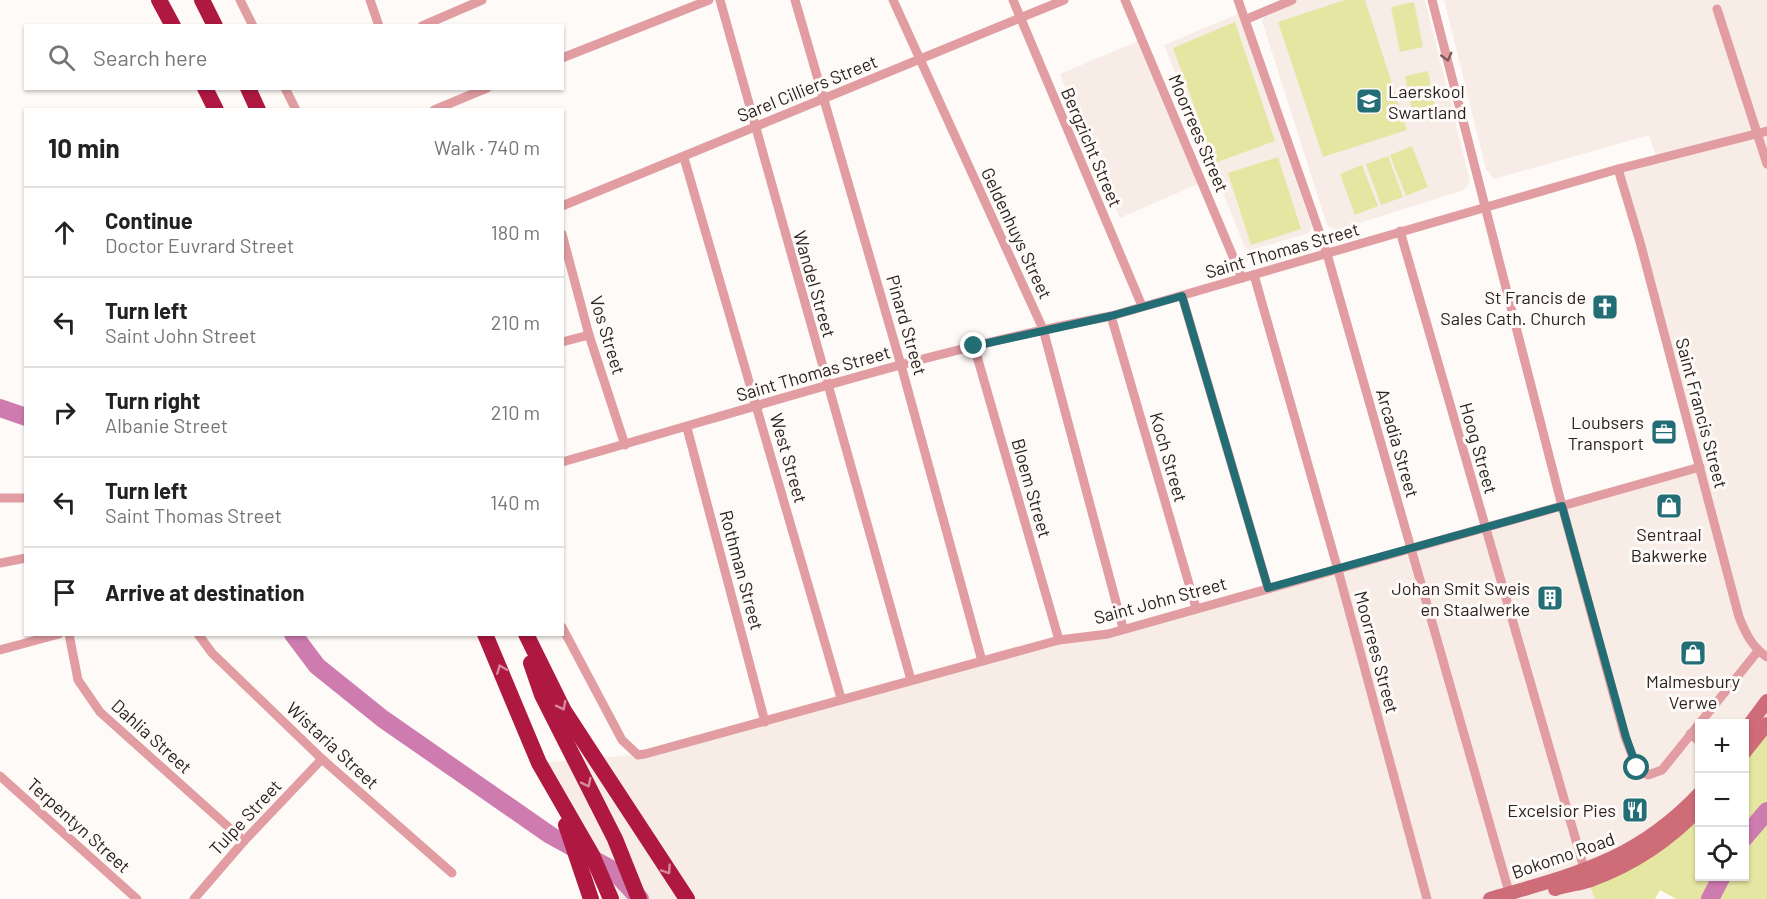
<!DOCTYPE html>
<meta charset="utf-8">
<style>
:root{--surface:#fff;--page:#f2f2f2;--text:#222;--muted:#767676;--line:#e0e0e0}
body{margin:0;font-family:Barlow,sans-serif;background:var(--page);color:var(--text)}
.controls{position:absolute;right:18px;bottom:18px;display:grid;overflow:hidden;border-radius:0px;box-shadow:0 2px 4px #0004}
.controls button{width:54px;height:54px;display:grid;place-items:center;padding:0;border:0;border-bottom:2px solid var(--line);background:var(--surface);color:var(--text);font:30px sans-serif}
.stop{position:absolute;width:18px;height:18px;margin:-14px;border:4px solid #236e75;border-radius:50%;background:#fff}
.stop.end{background:#236e75;border-color:#fff;box-shadow:0 2px 6px #0008}
.list{margin:0;padding:0;list-style:none}
h2{display:flex;justify-content:space-between;align-items:center;height:78px;margin:0;padding:0 24px;font-size:26px}
h2 small{font-size:20px;font-weight:400;color:var(--muted)}
.list li{display:grid;grid-template-columns:39px 1fr auto;gap:18px;align-items:center;box-sizing:border-box;height:90px;padding:0 24px;border-top:2px solid var(--line)}
.list b{display:block;font-size:22px;white-space:nowrap}
.list p{margin:0;font-size:20px;white-space:nowrap;color:var(--muted)}
.list em{font-size:20px;font-style:normal;color:var(--muted)}
.icon{flex:none;width:33px;height:33px;fill:none;stroke:currentColor;stroke-width:2;stroke-linecap:round;stroke-linejoin:round}
.map{position:relative;flex:none;width:1767px;height:899px;overflow:hidden}
.search{position:absolute;background:var(--surface);box-shadow:0 2px 4px #0004;left:24px;top:24px;width:540px;height:66px;display:flex;align-items:center;gap:15px;box-sizing:border-box;padding:0 21px;border-radius:0px;color:var(--muted);font-size:22px}
.panel{position:absolute;background:var(--surface);box-shadow:0 2px 4px #0004;left:24px;top:108px;width:540px;height:528px;border-radius:0px}
.map>svg:first-child{display:block}
.built{fill:#f8ece7}
.green{fill:#e5e6a2}
.lines{fill:none;stroke-linecap:round;stroke-linejoin:round}
.river{stroke:#ce7bb0;stroke-width:18}
.minor{stroke:#e19da2;stroke-width:9}
.secondary{stroke:#ce6c78;stroke-width:14}
.motorway{stroke:#af1840;stroke-width:16}
.oneway{stroke:#7d5a5b}
.oneway2{stroke:#d6899c}
.route{stroke:#236e75;stroke-width:8}
.labels{text-anchor:middle;dominant-baseline:central;stroke-width:6;stroke-linejoin:round;paint-order:stroke}
.street-label{font-size:18px;fill:#2b2421;stroke:#fefaf8}
.poi-label{font-size:18px;fill:#2b2421;stroke:#fefaf8;text-anchor:end}
</style>
<div class="map">
<svg width="1767" height="899" viewBox="0 0 1767 899">
<rect width="100%" height="100%" fill="#fefaf8"/>
<!-- built -->
<g class="built">
<path d="M1286 0H1425L1470 181 1464 190 1337 230 1327 225 1262 21 1271 6Z"/>
<path d="M1444 0H1767V724L1745 753 1744 724H1700L1699 808 1593 896 1595 899H611L539 763 645 754 1059 640 1108 634 1699 467 1618 169 1657 160 1649 135 1494 179 1486 169Z"/>
<path d="M1238 14 1312 227 1309 233 1251 250 1245 248 1164 45Z"/>
<path d="M1138 41 1198 184 1120 218 1060 74Z"/>
</g>
<!-- green -->
<g class="green">
<path d="M1345 0H1365L1407 130 1323 157 1278 22Z"/>
<path d="M1414 2 1423 47 1400 52 1391 7Z"/>
<path d="M1235 22 1275 141 1215 163 1173 48Z"/>
<path d="M1428 71 1437 115 1414 120 1405 76Z"/>
<path d="M1412 146 1428 187 1406 196 1390 155Z"/>
<path d="M1388 156 1403 197 1381 205 1366 164Z"/>
<path d="M1278 157 1301 229 1251 245 1228 173Z"/>
<path d="M1362 165 1378 206 1355 215 1340 174Z"/>
<path d="M1767 724V899H1676L1660 890 1655 899H1595L1588 881 1699 808 1700 876H1744L1745 753Z"/>
</g>
<g class="lines">
<!-- river -->
<g class="river">
<path d="M0 408 26 417"/>
<path d="M293 634 317 666 383 719 550 835 613 870 640 899"/>
<path d="M1744 838 1767 811"/>
<path d="M1710 899 1722 876"/>
</g>
<!-- minor -->
<g class="minor">
<path d="M240 0 253 26"/>
<path d="M370 0 379 26"/>
<path d="M720 0 911 680"/>
<path d="M795 0 901 365 982 661"/>
<path d="M893 0 1043 329 1123 628"/>
<path d="M1013 0 1142 306"/>
<path d="M1125 0 1242 278"/>
<path d="M1238 0 1327 254 1511 899"/>
<path d="M1432 0 1562 506 1625 737 1637 768 1648 775 1662 770 1758 651"/>
<path d="M1717 9 1767 164"/>
<path d="M1247 19 1292 0"/>
<path d="M422 26 482 0"/>
<path d="M562 58 709 0"/>
<path d="M285 88 296 110"/>
<path d="M434 110 487 88"/>
<path d="M684 158 841 698"/>
<path d="M1618 169 1640 242 1739 617C1746 634 1752 647 1767 657"/>
<path d="M562 206 1064 0"/>
<path d="M1400 231 1586 875"/>
<path d="M562 234 589 335 625 445"/>
<path d="M1254 275 1338 570 1427 899"/>
<path d="M1182 296 1268 588"/>
<path d="M1111 316 1196 608"/>
<path d="M562 342 589 335"/>
<path d="M974 346 1059 640"/>
<path d="M687 428 765 722"/>
<path d="M562 462C744 411 925 351 1111 316L1618 169 1767 131"/>
<path d="M0 498H26"/>
<path d="M0 563 26 558"/>
<path d="M562 627 622 740 638 755 645 754 1059 640 1108 634 1700 467"/>
<path d="M69 634 78 680 100 712 244 841"/>
<path d="M198 634 212 653 322 759 452 873"/>
<path d="M0 650 59 634"/>
<path d="M1690 734 1700 742"/>
<path d="M0 776 137 899"/>
<path d="M194 899 244 841 322 759"/>
</g>
<!-- secondary -->
<g class="secondary">
<path d="M1744 732 1767 701"/>
<path d="M1744 753 1767 724"/>
<path d="M1555 889C1567 885 1579 884 1591 880 1632 865 1670 840 1700 808"/>
<path d="M1490 899C1575 874 1636 861 1700 793"/>
</g>
<!-- motorway -->
<g class="motorway">
<path d="M159 0 173 26"/>
<path d="M202 0 215 26"/>
<path d="M205 88 216 110"/>
<path d="M248 88 258 110"/>
<path d="M485 634 539 763 592 855 611 899"/>
<path d="M526 634 564 711 687 899"/>
<path d="M531 663 542 695 615 839 639 899"/>
<path d="M566 825 591 899"/>
</g>
</g>
<!-- one-way arrows -->
<defs><path id="oneway-chevron" d="M-2-3.5L2.5 0L-2 3.5" fill="none" stroke-width="1.6" stroke-linecap="round" stroke-linejoin="round" transform="scale(1.5)"/></defs>
<use class="oneway" href="#oneway-chevron" transform="translate(1447 57) rotate(75)"/>
<g class="oneway2">
<use href="#oneway-chevron" transform="translate(501 669) rotate(-112)"/>
<use href="#oneway-chevron" transform="translate(562 706) rotate(63)"/>
<use href="#oneway-chevron" transform="translate(587 783) rotate(64)"/>
<use href="#oneway-chevron" transform="translate(667 870) rotate(56)"/>
</g>
<g class="lines">
<!-- route -->
<path class="route" d="M974 346 1111 316 1182 296 1268 588 1562 506 1626 737 1637 768"/>
</g>
<!-- icons -->
<defs>
<symbol id="school-square" viewBox="-11 -11 22 22"><rect x="-9" y="-9" width="18" height="18" rx="4" fill="#236e75" stroke="#fefaf8"/><path d="M0-5L7-2L0 1L-7-2ZM-4 1L0 2.5L4 1V4Q0 6-4 4Z" fill="#fff"/></symbol>
<symbol id="church-square" viewBox="-11 -11 22 22"><rect x="-9" y="-9" width="18" height="18" rx="4" fill="#236e75" stroke="#fefaf8"/><path d="M-1.2-6h2.4v3.5h3.3v2.4h-3.3V6h-2.4V-.1h-3.3v-2.4h3.3Z" fill="#fff"/></symbol>
<symbol id="office-square" viewBox="-11 -11 22 22"><rect x="-9" y="-9" width="18" height="18" rx="4" fill="#236e75" stroke="#fefaf8"/><path d="M-6-3h4V-5.5h4V-3h4V5H-6ZM-1-4.5V-3h2v-1.5ZM-6 0V1H6V0Z" fill="#fff"/></symbol>
<symbol id="shop-square" viewBox="-11 -11 22 22"><rect x="-9" y="-9" width="18" height="18" rx="4" fill="#236e75" stroke="#fefaf8"/><path d="M-5-2.5h2.3a2.7 3.5 0 0 1 5.4 0H5L5.5 6h-11ZM-1.5-2.5h3a1.5 2.3 0 0 0-3 0Z" fill="#fff"/></symbol>
<symbol id="building-square" viewBox="-11 -11 22 22"><rect x="-9" y="-9" width="18" height="18" rx="4" fill="#236e75" stroke="#fefaf8"/><path d="M-4-6H4V6H1V3H-1V6H-4ZM-2.5-4.3h1.7v1.8h-1.7ZM.8-4.3h1.7v1.8H.8ZM-2.5-1h1.7V.8h-1.7ZM.8-1h1.7V.8H.8Z" fill="#fff"/></symbol>
<symbol id="restaurant-square" viewBox="-11 -11 22 22"><rect x="-9" y="-9" width="18" height="18" rx="4" fill="#236e75" stroke="#fefaf8"/><path d="M-5-6h1v4h1v-4h1v4h1v-4h1v5L-1.5 .5V6h-2V.5L-5-1ZM5-6V6H3V1.5H1.5Q1.5-4 5-6Z" fill="#fff"/></symbol>
</defs>
<g fill-rule="evenodd">
<use href="#school-square" x="1354" y="86" width="30" height="30"/>
<use href="#church-square" x="1590" y="292" width="30" height="30"/>
<use href="#office-square" x="1649" y="417" width="30" height="30"/>
<use href="#shop-square" x="1654" y="491" width="30" height="30"/>
<use href="#building-square" x="1535" y="583" width="30" height="30"/>
<use href="#shop-square" x="1678" y="638" width="30" height="30"/>
<use href="#restaurant-square" x="1620" y="795" width="30" height="30"/>
</g>
<g class="labels">
<!-- street labels -->
<g class="street-label">
<text transform="translate(807 88) rotate(-22)">Sarel Cilliers Street</text>
<text transform="translate(1199 133) rotate(67)">Moorrees Street</text>
<text transform="translate(1092 147) rotate(67)">Bergzicht Street</text>
<text transform="translate(1017 233) rotate(65)">Geldenhuys Street</text>
<text transform="translate(1282 250) rotate(-16)">Saint Thomas Street</text>
<text transform="translate(815 284) rotate(74)">Wandel Street</text>
<text transform="translate(907 325) rotate(74)">Pinard Street</text>
<text transform="translate(608 335) rotate(73)">Vos Street</text>
<text transform="translate(813 373) rotate(-16)">Saint Thomas Street</text>
<text transform="translate(1702 413) rotate(75)">Saint Francis Street</text>
<text transform="translate(1398 443) rotate(74)">Arcadia Street</text>
<text transform="translate(1479 448) rotate(74)">Hoog Street</text>
<text transform="translate(1169 457) rotate(74)">Koch Street</text>
<text transform="translate(789 458) rotate(74)">West Street</text>
<text transform="translate(1032 488) rotate(74)">Bloem Street</text>
<text transform="translate(742 570) rotate(75)">Rothman Street</text>
<text transform="translate(1160 600) rotate(-15)">Saint John Street</text>
<text transform="translate(1377 652) rotate(75)">Moorrees Street</text>
<text transform="translate(152 736) rotate(42)">Dahlia Street</text>
<text transform="translate(333 745) rotate(43)">Wistaria Street</text>
<text transform="translate(245 817) rotate(-47)">Tulpe Street</text>
<text transform="translate(79 825) rotate(42)">Terpentyn Street</text>
<text transform="translate(1563 855) rotate(-19)">Bokomo Road</text>
</g>
<!-- poi labels -->
<g class="poi-label">
<text x="1388" y="91" text-anchor="start">Laerskool<tspan x="1388" dy="21">Swartland</tspan></text>
<text x="1586" y="297">St Francis de<tspan x="1586" dy="21">Sales Cath. Church</tspan></text>
<text x="1644" y="422">Loubsers<tspan x="1644" dy="21">Transport</tspan></text>
<text x="1669" y="534" text-anchor="middle">Sentraal<tspan x="1669" dy="21">Bakwerke</tspan></text>
<text x="1530" y="588">Johan Smit Sweis<tspan x="1530" dy="21">en Staalwerke</tspan></text>
<text x="1693" y="681" text-anchor="middle">Malmesbury<tspan x="1693" dy="21">Verwe</tspan></text>
<text x="1616" y="810">Excelsior Pies</text>
</g>
</g>
</svg>
<div class="controls">
<button>+</button>
<button>−</button>
<button><svg class="icon" aria-label="locate" viewBox="0 0 24 24"><circle cx="12" cy="12" r="6"/><path d="M12 2v4M12 18v4M2 12h4M18 12h4"/></svg></button>
</div>
<div class="stop" style="left:1637px;top:768px"></div>
<div class="stop end" style="left:974px;top:346px"></div>
<div class="search"><svg class="icon" aria-label="search" viewBox="0 0 24 24"><circle cx="10" cy="10" r="6"/><path d="M15 15l6 6"/></svg>Search here</div>
<section class="panel">
<h2>10 min<small>Walk · 740 m</small></h2>
<ul class="list">
<li><svg class="icon" aria-label="ahead" viewBox="0 0 24 24"><path d="M12 20V5M6 11l6-6 6 6"/></svg><div><b>Continue</b><p>Doctor Euvrard Street</p></div><em>180 m</em></li>
<li><svg class="icon" aria-label="left" viewBox="0 0 24 24"><path d="M17 20v-9H6M10 6l-5 5 5 5"/></svg><div><b>Turn left</b><p>Saint John Street</p></div><em>210 m</em></li>
<li><svg class="icon" aria-label="right" viewBox="0 0 24 24"><path d="M7 20v-9h11M14 6l5 5-5 5"/></svg><div><b>Turn right</b><p>Albanie Street</p></div><em>210 m</em></li>
<li><svg class="icon" aria-label="left" viewBox="0 0 24 24"><path d="M17 20v-9H6M10 6l-5 5 5 5"/></svg><div><b>Turn left</b><p>Saint Thomas Street</p></div><em>140 m</em></li>
<li><svg class="icon" aria-label="arrive" viewBox="0 0 24 24"><path d="M6 21V4h12l-3 4 3 4H6"/></svg><div><b>Arrive at destination</b></div></li>
</ul>
</section>
</div>
